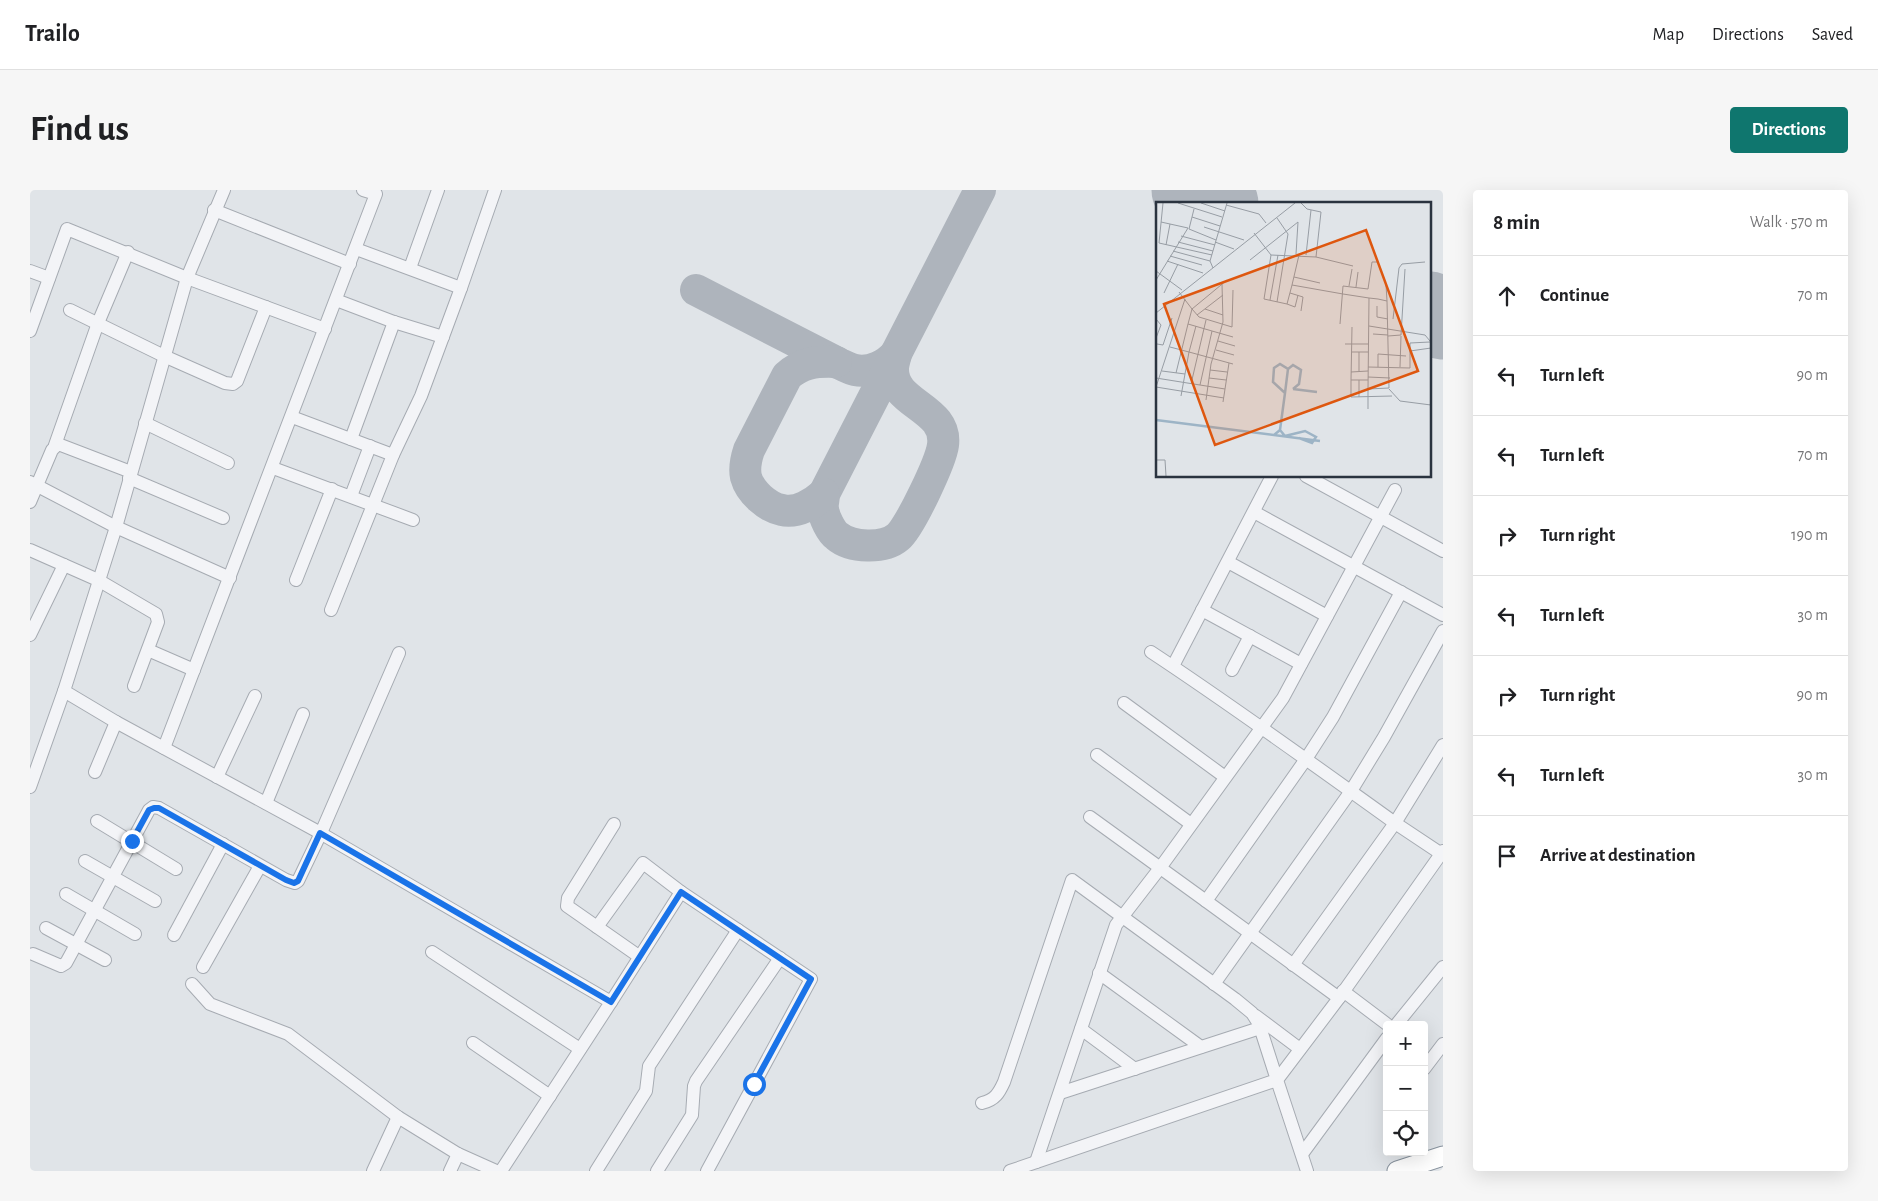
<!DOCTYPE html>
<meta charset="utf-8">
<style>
:root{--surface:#fff;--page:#f6f6f6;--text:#202124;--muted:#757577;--line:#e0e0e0;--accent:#0f766e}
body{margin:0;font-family:"Alegreya Sans",sans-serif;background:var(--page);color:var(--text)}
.controls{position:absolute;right:15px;bottom:15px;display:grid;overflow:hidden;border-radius:5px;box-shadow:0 5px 20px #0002}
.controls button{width:45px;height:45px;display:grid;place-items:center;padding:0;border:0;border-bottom:1px solid var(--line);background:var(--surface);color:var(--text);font:25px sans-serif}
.stop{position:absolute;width:15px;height:15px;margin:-11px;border:4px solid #1a73e8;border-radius:50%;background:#fff}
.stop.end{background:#1a73e8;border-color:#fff;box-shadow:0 1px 5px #0008}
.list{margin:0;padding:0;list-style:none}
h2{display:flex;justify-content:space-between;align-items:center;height:65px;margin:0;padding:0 20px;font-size:21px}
h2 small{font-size:16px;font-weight:400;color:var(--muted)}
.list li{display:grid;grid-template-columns:32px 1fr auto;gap:15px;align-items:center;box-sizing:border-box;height:80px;padding:0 20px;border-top:1px solid var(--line)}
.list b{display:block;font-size:19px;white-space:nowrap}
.list em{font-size:16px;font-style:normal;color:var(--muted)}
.icon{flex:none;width:28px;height:28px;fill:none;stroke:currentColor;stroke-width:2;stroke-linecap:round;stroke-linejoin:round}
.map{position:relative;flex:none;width:1413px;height:981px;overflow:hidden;border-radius:5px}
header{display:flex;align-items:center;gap:30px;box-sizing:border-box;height:70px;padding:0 25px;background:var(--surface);border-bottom:1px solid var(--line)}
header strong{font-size:24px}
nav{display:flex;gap:28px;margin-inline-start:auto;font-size:18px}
.intro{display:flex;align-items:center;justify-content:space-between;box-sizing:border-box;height:120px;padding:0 30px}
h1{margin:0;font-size:35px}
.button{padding:12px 22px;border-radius:5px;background:var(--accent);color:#fff;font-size:18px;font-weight:700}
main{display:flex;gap:30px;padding:0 30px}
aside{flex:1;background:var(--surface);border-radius:5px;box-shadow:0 5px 20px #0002}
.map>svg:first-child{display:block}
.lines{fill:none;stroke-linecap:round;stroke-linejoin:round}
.taxiway{stroke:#aeb4bc;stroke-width:32}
.runway{stroke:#aeb4bc;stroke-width:81}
.minor-casing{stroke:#a6abb2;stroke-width:14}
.highway-casing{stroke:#88939e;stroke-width:21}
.minor{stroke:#f3f4f7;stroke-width:12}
.highway{stroke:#fff;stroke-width:19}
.route{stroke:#1a73e8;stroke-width:6}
.inset-river{fill:none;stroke:#9db4c6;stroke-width:2.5}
.inset-road{fill:none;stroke:#979da4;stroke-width:1}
.view{fill:#de570f;fill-opacity:0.15;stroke:#de570f;stroke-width:2.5}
.inset-edge{fill:none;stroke:#2a333f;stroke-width:2.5}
</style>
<header>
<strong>Trailo</strong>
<nav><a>Map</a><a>Directions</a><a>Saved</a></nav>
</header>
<div class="intro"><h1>Find us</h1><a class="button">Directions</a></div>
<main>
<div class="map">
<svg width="1413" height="981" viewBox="0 0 1413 981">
<rect width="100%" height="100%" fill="#e0e4e8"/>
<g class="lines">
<!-- taxiway -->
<g class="taxiway">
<path d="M666 100 810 174C815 176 820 179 825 180 840 183 857 175 866 164"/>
<path d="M866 164C865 169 863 174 863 179 862 215 918 217 913 255 911 271 880 337 868 347 854 359 821 358 807 346 801 342 794 327 793 319 792 315 794 309 794 304L950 0"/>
<path d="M794 304C784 313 767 324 752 320 737 317 720 302 716 287 714 278 716 269 719 260L757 186C771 173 786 171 806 172"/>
</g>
<!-- runway -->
<g class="runway">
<path d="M1162 0 1188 14"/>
<path d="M1399 122 1413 129"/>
</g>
<defs>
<g id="minor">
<path d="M194 0 157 88 86 337 34 501 86 532 285 640 581 812 471 981"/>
<path d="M184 20 320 74"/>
<path d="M380 78 408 0"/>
<path d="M0 81 19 88"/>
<path d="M431 98 465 0"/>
<path d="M306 110 364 132 413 147"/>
<path d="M40 120 134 166 195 193 203 194 207 191 236 117"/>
<path d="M0 141 37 39 157 88 295 139"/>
<path d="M262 227 363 265"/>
<path d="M115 233 198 273"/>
<path d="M321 249 364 132"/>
<path d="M25 255 68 133 98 62"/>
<path d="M243 278 383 330"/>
<path d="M1276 286 1413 361"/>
<path d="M99 288 193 328"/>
<path d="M0 292 86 337 200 388"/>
<path d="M321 306 340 256"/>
<path d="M0 312 22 260 28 254 101 282"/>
<path d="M1224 322 1413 425"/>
<path d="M0 360 68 390 126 424 128 432 104 496"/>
<path d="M1198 372 1297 426"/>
<path d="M266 390 302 299"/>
<path d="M301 420 363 265 391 206 431 98 326 59"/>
<path d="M1172 420 1271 474"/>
<path d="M0 445 34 375"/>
<path d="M118 460 164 480"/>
<path d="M1121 462C1203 516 1284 575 1365 633L1263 775"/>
<path d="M1143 476 1242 286"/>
<path d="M1202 480 1220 446"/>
<path d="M1094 513 1195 587"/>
<path d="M1413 555 1365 633 1413 665"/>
<path d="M134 558 346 4 333 0"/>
<path d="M1067 565 1161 634"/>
<path d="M65 582 86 532"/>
<path d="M187 587 225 506"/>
<path d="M0 597 34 501"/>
<path d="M236 613 273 524"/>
<path d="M1060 627 1176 711 1276 569 1303 527 1371 402"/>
<path d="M67 631 146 679"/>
<path d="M584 634 538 708 537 716 610 767"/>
<path d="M55 671 125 711"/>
<path d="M36 704 105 744"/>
<path d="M1176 711 1309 808 1413 661"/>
<path d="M567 737 613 673 651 702"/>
<path d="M16 738 75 770"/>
<path d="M144 745 193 654"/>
<path d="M402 762 550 859"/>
<path d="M3 764 31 776 36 773 119 620 123 617 129 618 256 690 265 693 268 691 291 643 369 463"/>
<path d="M173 777 230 676"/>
<path d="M1069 783 1171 857"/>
<path d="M162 794 180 814 258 844 368 927"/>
<path d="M1184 794 1321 601 1354 547 1413 441"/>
<path d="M1313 801 1358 835"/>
<path d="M581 812 651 702 781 789 677 981"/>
<path d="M1226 826 1270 859"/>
<path d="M1366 835 1413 777"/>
<path d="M1051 839 1105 879"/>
<path d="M443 853 520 906"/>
<path d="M1394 879 1413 854"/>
<path d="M1030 903 1230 838"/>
<path d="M952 913C965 910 969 903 974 892L1042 690 1205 809 1222 823 1229 834 1247 890 980 981"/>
<path d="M1272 964 1357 848"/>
<path d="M1006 972 1086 735 1130 678 1253 508 1365 300"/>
<path d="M343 981 368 927 428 964 466 981"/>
<path d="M420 981 428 964"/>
<path d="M566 981 616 901 619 876 708 740"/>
<path d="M627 981 662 925 664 896 666 891 750 768"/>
<path d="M1277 981 1247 890 1309 808"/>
</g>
<path id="highway" d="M1367 981 1413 966"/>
</defs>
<!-- minor casing -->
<use href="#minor" class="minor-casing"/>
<!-- highway casing -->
<use href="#highway" class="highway-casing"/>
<!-- minor -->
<use href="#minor" class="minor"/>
<!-- highway -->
<use href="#highway" class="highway"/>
</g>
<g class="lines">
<!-- route -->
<path class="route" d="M102 651 119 620 124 618H129L256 690 264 693 268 691 290 643 581 812 651 702 781 789 724 894"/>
</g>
<!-- overview -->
<g transform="translate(1126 12)">
<rect width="275" height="275" fill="#e0e4e8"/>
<path class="inset-river" d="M132 167 137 163 145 168 143 182 137 187M137 187 161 190M0 218 164 239M124 228 129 234 149 229 160 235 156 241 143 236M118 233 124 228 129 191 132 167 124 162 118 166 117 180 129 191"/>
<path class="inset-road" d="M7 1 3 41 56 53M22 1 66 15M45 1 69 9M70 3 103 12 110 21M38 7 33 27 60 38M36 15 64 24M121 16 132 32 121 100M5 20 32 26M48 25 88 38M98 31 115 53 160 55 165 10 151 7 145 1M25 34 59 43M22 40 57 49M59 40 78 47M10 43 14 22M17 49 54 59M115 53 108 97 131 102 136 83M143 53 136 83 187 92 213 96 222 97 231 99 233 186 212 187 213 96M150 53 155 8M14 54 46 63M160 55 197 64M94 58 142 20 140 52M11 59 47 71M57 66 54 59 71 1M0 69 26 88M138 75 164 81M0 78 32 26M71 78 36 107 43 115 76 125 77 88M230 83 231 99M193 84 196 67M200 85 202 70M23 90 36 107 32 122M8 91 22 62M134 91 147 95 145 109M29 97 0 185 68 196M114 98 122 53M131 102 139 105 142 93M221 104V115L232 117M49 107 67 113M0 111 139 1M41 113 67 93M0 117 5 123 0 136M237 117 243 66 246 62 269 60M184 122 187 84 212 87 216 60H221M40 124 33 150 77 162M213 124 269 133 274 139M196 125 195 178H212M217 132 232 133M232 134 245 133 249 67M62 139 79 144M1 142 7 143 16 116M189 142H212M14 145 33 150 25 194M60 148 78 153M254 149 275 146M196 150H212M212 165 254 166V141L274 140M222 165V152L250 154M244 165 245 134M54 168 71 170M6 169 29 172M203 169V150M195 170 212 169M20 171 32 122 56 129M212 175 234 176M0 176 69 187M53 176 70 178M195 178V195L236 194M203 178V195M35 182 50 118M44 183 56 129 77 135M233 187 244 199 275 203M50 198 55 162 67 120 66 82M67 200 73 161M212 207V187M0 258H9L10 274"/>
<path class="view" d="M210 28 262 169 59 243 8 102Z"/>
<rect width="275" height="275" class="inset-edge"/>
</g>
</svg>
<div class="controls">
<button>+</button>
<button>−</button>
<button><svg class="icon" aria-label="locate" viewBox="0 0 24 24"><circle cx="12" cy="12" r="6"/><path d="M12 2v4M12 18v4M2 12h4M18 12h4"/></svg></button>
</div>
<div class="stop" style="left:724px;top:894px"></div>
<div class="stop end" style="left:102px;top:651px"></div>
</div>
<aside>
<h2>8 min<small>Walk · 570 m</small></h2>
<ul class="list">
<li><svg class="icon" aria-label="ahead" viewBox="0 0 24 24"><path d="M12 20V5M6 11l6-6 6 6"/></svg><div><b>Continue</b></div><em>70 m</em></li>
<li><svg class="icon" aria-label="left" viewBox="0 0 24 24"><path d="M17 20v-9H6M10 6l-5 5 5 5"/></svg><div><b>Turn left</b></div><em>90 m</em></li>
<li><svg class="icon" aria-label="left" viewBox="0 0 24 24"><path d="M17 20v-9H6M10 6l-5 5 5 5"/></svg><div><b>Turn left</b></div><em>70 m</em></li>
<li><svg class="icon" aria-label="right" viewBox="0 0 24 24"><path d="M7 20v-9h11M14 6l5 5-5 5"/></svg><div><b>Turn right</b></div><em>190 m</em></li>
<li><svg class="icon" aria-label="left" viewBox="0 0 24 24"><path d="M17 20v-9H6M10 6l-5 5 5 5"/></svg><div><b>Turn left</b></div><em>30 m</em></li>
<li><svg class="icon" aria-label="right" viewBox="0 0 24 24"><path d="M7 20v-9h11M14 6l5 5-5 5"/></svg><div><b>Turn right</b></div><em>90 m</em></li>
<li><svg class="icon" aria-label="left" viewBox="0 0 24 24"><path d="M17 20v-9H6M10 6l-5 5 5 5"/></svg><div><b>Turn left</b></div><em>30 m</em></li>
<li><svg class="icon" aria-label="arrive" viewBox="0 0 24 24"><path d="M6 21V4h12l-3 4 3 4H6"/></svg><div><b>Arrive at destination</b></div></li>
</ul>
</aside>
</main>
